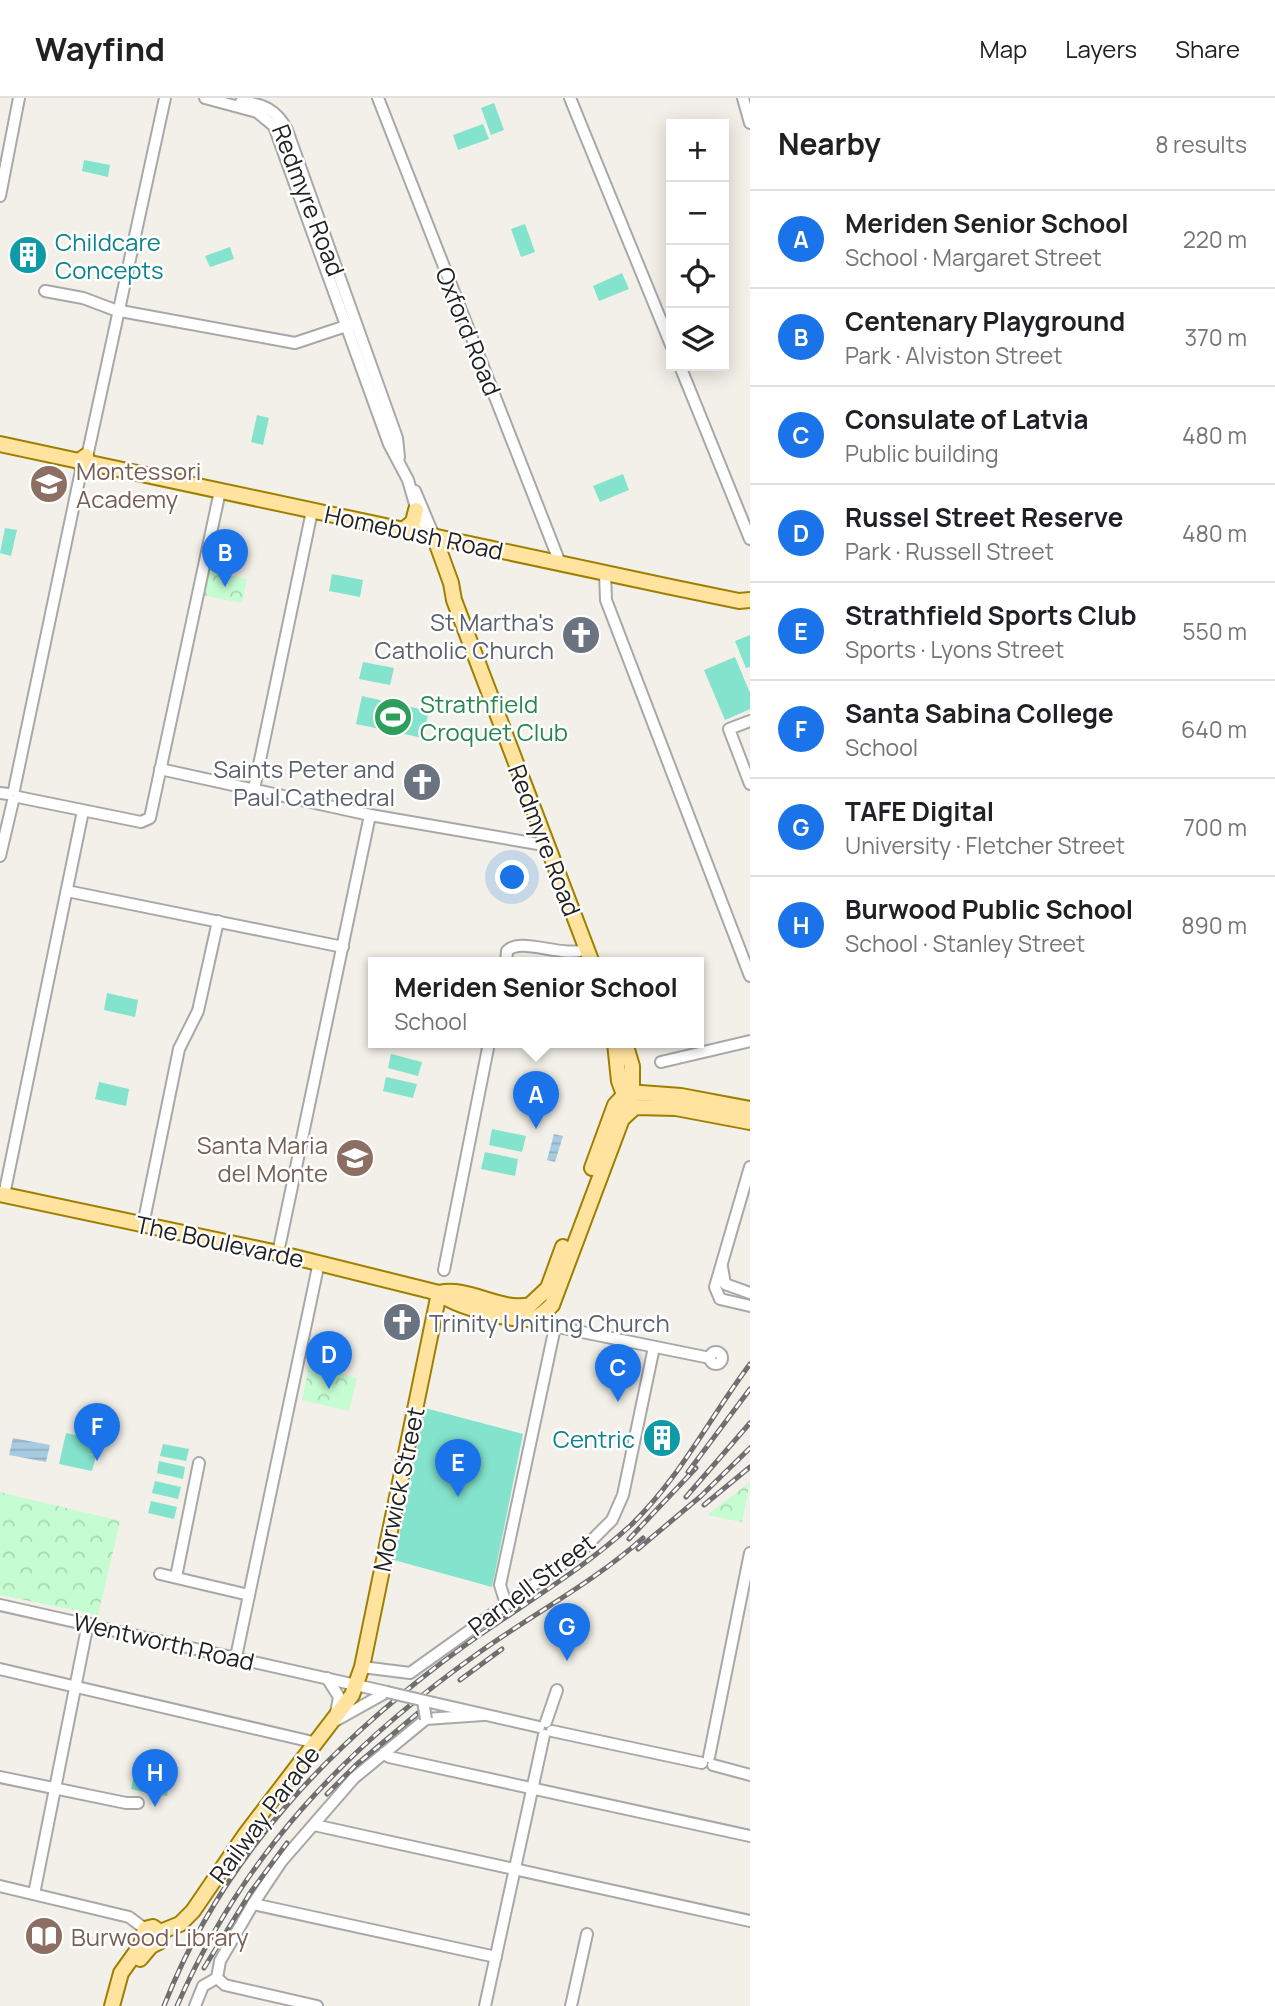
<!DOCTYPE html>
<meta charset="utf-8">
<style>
:root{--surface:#fff;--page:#f6f6f6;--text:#202124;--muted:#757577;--line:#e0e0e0;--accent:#1a73e8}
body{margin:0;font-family:Manrope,sans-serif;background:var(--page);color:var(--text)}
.controls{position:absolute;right:21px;top:21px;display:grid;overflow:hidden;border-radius:0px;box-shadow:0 4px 18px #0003}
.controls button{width:63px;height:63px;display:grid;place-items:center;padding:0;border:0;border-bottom:2px solid var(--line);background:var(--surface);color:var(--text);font:35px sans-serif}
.you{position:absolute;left:513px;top:780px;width:24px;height:24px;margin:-18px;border:5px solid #fff;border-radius:50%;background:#1a73e8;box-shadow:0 0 0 10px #1a73e833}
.badge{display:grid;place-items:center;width:46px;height:46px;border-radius:50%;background:var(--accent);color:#fff;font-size:23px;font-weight:700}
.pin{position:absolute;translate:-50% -58px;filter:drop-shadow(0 2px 4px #0008)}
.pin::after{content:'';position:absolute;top:37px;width:24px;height:21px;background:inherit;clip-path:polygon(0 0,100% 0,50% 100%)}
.popup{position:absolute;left:368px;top:859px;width:336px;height:91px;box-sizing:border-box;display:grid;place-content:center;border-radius:0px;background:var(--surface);filter:drop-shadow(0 2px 5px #0005);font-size:23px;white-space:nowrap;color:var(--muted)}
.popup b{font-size:26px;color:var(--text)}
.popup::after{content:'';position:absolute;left:50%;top:100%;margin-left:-14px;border:14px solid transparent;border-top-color:var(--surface)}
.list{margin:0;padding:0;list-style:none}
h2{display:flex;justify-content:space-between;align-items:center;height:91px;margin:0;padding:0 28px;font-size:30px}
h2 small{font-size:23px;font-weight:400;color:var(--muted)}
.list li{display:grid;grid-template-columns:46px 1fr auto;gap:21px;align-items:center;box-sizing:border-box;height:98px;padding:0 28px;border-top:2px solid var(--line)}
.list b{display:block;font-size:26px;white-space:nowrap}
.list p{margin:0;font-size:23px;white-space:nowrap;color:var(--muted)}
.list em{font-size:23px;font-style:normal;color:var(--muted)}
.icon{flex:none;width:38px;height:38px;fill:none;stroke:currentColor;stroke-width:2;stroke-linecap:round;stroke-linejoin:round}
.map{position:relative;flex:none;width:750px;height:1908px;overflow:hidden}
header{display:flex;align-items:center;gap:42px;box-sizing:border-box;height:98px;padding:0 35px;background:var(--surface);border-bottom:2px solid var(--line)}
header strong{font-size:33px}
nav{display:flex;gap:38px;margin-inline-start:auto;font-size:24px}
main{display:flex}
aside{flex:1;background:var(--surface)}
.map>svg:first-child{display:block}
.park{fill:url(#park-crowns)}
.pitch{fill:#83e3cc}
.water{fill:url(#water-rules)}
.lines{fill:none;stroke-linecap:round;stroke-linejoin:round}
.minor-casing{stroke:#a8a8a8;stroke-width:14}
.major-casing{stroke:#9e8000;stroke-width:18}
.minor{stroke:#fff;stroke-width:10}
.major{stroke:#ffe39f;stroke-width:14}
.rail-casing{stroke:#6f6f6f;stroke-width:5}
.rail{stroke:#fff;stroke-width:2.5;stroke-dasharray:8;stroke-linecap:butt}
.minor-bridge-casing{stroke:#a8a8a8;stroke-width:14;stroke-linecap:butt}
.minor-bridge{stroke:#fff;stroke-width:10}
.labels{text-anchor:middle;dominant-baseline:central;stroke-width:5;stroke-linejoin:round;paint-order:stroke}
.street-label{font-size:24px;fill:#212121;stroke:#fff}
.culture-label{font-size:24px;fill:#0d838f;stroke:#fff;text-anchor:start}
.education-label{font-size:24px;fill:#785e54;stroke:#fff;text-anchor:start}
.worship-label{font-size:24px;fill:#5b616d;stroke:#fff;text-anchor:end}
.leisure-label{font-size:24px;fill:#27864d;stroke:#fff;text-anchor:start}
</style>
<header>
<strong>Wayfind</strong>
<nav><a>Map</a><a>Layers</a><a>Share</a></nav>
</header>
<main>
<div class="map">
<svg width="750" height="1908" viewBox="0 0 750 1908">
<defs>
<pattern id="park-crowns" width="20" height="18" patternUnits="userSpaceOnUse" patternTransform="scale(1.75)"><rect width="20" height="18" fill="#c5fcd1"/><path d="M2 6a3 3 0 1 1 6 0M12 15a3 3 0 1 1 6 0" fill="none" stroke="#a9d8b3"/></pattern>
<pattern id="water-rules" width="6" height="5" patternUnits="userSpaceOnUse" patternTransform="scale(1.75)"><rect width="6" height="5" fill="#a7cbe1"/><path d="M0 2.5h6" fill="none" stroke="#8faec1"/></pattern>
</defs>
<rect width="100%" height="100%" fill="#f2f0e8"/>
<!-- park -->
<g class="park">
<path d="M207 473 247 481 242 505 202 497Z"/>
<path d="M309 1268 357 1280 349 1313 302 1302Z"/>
<path d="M750 1384 742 1424 707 1417Z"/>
<path d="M0 1394 120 1423 98 1517 0 1497Z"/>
</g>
<!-- pitch -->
<g class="pitch">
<path d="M494 5 504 32 491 37 481 10Z"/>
<path d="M483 26 489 41 458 52 453 37Z"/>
<path d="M84 62 110 67 108 79 82 73Z"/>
<path d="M525 126 535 154 521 159 511 131Z"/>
<path d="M230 149 234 161 210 169 205 158Z"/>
<path d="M622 175 629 191 599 203 593 188Z"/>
<path d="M257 317 269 320 263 347 251 344Z"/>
<path d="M623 376 629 392 600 404 593 388Z"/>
<path d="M5 430 17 432 11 458 0 455Z"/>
<path d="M332 476 363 482 360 499 329 493Z"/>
<path d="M750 537V569L746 570 735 543Z"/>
<path d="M735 559 750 595V611L725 622 704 572Z"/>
<path d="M363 564 394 570 390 587 359 581Z"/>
<path d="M362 598 429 613 423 640 356 626Z"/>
<path d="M107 895 138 902 135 919 104 912Z"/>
<path d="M391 956 422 964 418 978 388 970Z"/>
<path d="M386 979 417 986 413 1000 383 993Z"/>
<path d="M99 984 129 991 126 1008 95 1001Z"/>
<path d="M492 1031 526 1038 522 1054 489 1047Z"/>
<path d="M485 1054 518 1061 515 1078 481 1071Z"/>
<path d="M425 1310 523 1336 492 1489 394 1462Z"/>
<path d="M66 1335 99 1342 96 1357 86 1355 96 1358 92 1373 59 1366Z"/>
<path d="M163 1346 189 1351 186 1363 160 1358Z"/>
<path d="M159 1363 185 1369 183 1381 157 1375Z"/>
<path d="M155 1383 181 1389 178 1401 152 1395Z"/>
<path d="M151 1403 177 1409 174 1421 148 1415Z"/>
<path d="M138 1658 155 1661 148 1695 131 1691Z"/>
<path d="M156 1661 173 1664 167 1698 150 1695Z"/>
</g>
<!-- water -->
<g class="water">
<path d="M554 1036 563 1038 555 1064 547 1062Z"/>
<path d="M13 1340 50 1347 46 1364 9 1357Z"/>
</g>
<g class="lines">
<defs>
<g id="minor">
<path d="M205 0 257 14 274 28 389 346 408 382 424 437"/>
<path d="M378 0 560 465"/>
<path d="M570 0 671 247"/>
<path d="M743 0 750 25"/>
<path d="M241 4C262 5 277 12 287 32L397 340 399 359"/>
<path d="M0 98 19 0"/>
<path d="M45 193 83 200 115 212 295 245 352 226"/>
<path d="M680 268 750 441"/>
<path d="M87 359 165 0"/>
<path d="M415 393 434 438"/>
<path d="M605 475 606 502 750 878"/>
<path d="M750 623 729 631 750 686"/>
<path d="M160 671 370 717 538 746 545 744"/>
<path d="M254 691 312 413"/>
<path d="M14 692 82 368"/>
<path d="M0 695 8 696"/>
<path d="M18 699 141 724 150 720 220 393"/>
<path d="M0 758 13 703"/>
<path d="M67 793 343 849"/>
<path d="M506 865 507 853C521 838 563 861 587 851"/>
<path d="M661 964 750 943"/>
<path d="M750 1069 715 1189 720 1201 750 1208"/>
<path d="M4 1097 83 713"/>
<path d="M143 1127 179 951 198 913 218 823"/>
<path d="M278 1155 370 717"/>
<path d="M722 1169 725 1186 750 1195"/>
<path d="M444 1172 489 945"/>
<path d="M528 1223 710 1260"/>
<circle cx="716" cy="1260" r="6"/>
<path d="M160 1476 249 1497"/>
<path d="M176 1479 199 1365"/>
<path d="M506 1506 500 1487 555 1229"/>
<path d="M0 1507 387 1594"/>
<path d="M236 1559 319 1164"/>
<path d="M362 1569 410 1575 581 1453 612 1422 623 1397 654 1249"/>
<path d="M0 1571 317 1645"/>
<path d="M327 1580 339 1599 336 1615"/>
<path d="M434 1605 539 1629"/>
<path d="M335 1623 387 1594"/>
<path d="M546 1624 557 1592"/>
<path d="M552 1633 702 1665"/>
<path d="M384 1655 389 1659 750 1738"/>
<path d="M709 1659 750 1455"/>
<path d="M713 1667 750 1677"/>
<path d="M0 1679 126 1705H138"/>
<path d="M314 1727 750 1823"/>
<path d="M0 1788 129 1819 145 1831"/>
<path d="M34 1796 88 1525"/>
<path d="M253 1806 496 1859"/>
<path d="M217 1880 220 1863 253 1806 281 1764 354 1680 426 1621 483 1617"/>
<path d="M217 1880 225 1887 317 1908"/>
<path d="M195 1908 203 1888 217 1880"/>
<path d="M485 1908 544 1637"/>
<path d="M571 1908 587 1836"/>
</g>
<g id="major">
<path d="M0 346 79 363 86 358"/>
<path d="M79 363 83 369 90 365 671 489 739 503 750 502"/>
<path d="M403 432 413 424 416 412"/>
<path d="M434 438 451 485 454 502 592 865"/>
<path d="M615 945 619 983 626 1002"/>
<path d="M624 1019 635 1009 676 1010 750 1024"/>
<path d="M592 1070 615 1007 627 994 681 998 750 1011"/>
<path d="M0 1096 278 1155 439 1195C454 1208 514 1225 534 1220 541 1218 546 1213 552 1207L632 994V968L625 945"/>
<path d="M439 1195C469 1188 499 1214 530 1207L548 1190 563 1149"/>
<path d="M160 1834 180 1826 193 1813 245 1737 352 1597 362 1569 439 1195"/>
<path d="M140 1861 151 1848 159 1844 160 1834"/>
<path d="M112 1908 121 1875 141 1847 145 1831 153 1829 160 1834"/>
</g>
</defs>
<!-- minor casing -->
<use href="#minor" class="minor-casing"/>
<!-- major casing -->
<use href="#major" class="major-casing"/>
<!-- minor -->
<use href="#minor" class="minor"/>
<!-- major -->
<use href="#major" class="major"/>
<defs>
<g id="rail">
<path d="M688 1374 750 1291"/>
<path d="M686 1399 750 1325"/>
<path d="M704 1407 750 1369"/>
<path d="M629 1441 696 1370"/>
<path d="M638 1451 701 1398 750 1350"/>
<path d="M460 1582 502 1551"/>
<path d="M327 1696 356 1667 424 1610"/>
<path d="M204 1870 250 1795 287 1745"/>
<path d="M164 1908C223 1756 335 1642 464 1548 520 1508 580 1474 631 1427 680 1380 710 1319 750 1266"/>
<path d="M177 1908C243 1757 344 1651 477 1556 531 1517 593 1485 643 1440"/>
</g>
</defs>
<!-- rail casing -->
<use href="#rail" class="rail-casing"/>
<!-- rail -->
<use href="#rail" class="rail"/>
<defs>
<g id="minor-bridge">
<path d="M387 1594 434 1605"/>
<path d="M423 1603 426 1621"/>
</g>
</defs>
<!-- minor-bridge casing -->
<use href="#minor-bridge" class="minor-bridge-casing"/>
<!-- minor-bridge -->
<use href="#minor-bridge" class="minor-bridge"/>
</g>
<!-- icons -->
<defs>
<symbol id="building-disc" viewBox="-11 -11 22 22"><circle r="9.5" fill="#0f9aa8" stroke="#fff"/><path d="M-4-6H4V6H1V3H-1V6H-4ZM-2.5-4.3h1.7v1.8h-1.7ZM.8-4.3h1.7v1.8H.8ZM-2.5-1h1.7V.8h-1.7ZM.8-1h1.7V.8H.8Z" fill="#fff"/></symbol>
<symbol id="school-disc" viewBox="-11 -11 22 22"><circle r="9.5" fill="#8d6e63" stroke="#fff"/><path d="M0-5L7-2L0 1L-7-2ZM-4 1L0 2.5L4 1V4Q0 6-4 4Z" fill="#fff"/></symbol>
<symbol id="church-disc" viewBox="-11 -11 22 22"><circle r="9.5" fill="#6b7280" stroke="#fff"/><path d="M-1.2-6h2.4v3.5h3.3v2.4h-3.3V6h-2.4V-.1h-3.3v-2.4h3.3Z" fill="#fff"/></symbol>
<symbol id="stadium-disc" viewBox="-11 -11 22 22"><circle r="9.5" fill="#2e9e5b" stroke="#fff"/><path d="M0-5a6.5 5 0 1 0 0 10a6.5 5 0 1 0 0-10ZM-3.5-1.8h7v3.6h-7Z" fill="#fff"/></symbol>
<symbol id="library-disc" viewBox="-11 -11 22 22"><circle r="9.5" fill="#8d6e63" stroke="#fff"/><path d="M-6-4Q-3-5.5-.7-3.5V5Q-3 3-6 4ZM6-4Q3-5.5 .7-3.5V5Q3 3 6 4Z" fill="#fff"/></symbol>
</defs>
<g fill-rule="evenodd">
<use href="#building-disc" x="6" y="135" width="44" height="44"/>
<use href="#school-disc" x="27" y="364" width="44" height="44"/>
<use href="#church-disc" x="559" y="515" width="44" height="44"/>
<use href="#stadium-disc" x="371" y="597" width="44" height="44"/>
<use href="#church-disc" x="400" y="662" width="44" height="44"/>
<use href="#school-disc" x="333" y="1038" width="44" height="44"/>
<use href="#church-disc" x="380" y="1202" width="44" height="44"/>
<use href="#building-disc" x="640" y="1318" width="44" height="44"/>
<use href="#library-disc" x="22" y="1816" width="44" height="44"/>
</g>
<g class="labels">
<!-- street labels -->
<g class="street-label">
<text transform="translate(309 102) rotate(69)">Redmyre Road</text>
<text transform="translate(469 233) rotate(68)">Oxford Road</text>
<text transform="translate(414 434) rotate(12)">Homebush Road</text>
<text transform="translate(545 742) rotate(69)">Redmyre Road</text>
<text transform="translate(220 1143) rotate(12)">The Boulevarde</text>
<text transform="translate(398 1391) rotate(-78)">Morwick Street</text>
<text transform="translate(531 1486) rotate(-37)">Parnell Street</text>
<text transform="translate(164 1543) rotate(13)">Wentworth Road</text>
<text transform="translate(264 1716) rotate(-53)">Railway Parade</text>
</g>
<!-- culture labels -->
<g class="culture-label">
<text x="55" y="143">Childcare<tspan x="55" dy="28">Concepts</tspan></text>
<text x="635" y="1340" text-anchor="end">Centric</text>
</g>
<!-- education labels -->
<g class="education-label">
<text x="76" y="372">Montessori<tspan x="76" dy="28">Academy</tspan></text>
<text x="328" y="1046" text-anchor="end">Santa Maria<tspan x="328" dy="28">del Monte</tspan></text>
<text x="71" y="1838">Burwood Library</text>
</g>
<!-- worship labels -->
<g class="worship-label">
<text x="554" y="523">St Martha's<tspan x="554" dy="28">Catholic Church</tspan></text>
<text x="395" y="670">Saints Peter and<tspan x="395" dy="28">Paul Cathedral</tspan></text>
<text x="429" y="1224" text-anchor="start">Trinity Uniting Church</text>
</g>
<!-- leisure labels -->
<g class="leisure-label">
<text x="420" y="605">Strathfield<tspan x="420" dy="28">Croquet Club</tspan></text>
</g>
</g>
</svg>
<div class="controls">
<button>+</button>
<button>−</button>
<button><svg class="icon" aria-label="locate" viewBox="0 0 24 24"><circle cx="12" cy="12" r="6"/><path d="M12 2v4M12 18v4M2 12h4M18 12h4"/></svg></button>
<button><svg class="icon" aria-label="layers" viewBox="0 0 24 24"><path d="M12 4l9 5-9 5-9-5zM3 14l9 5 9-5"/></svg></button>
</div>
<div class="you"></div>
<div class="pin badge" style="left:536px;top:1031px">A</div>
<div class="popup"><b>Meriden Senior School</b>School</div>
<div class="pin badge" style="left:225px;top:489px">B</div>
<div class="pin badge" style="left:618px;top:1304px">C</div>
<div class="pin badge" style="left:329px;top:1291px">D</div>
<div class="pin badge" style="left:458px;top:1399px">E</div>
<div class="pin badge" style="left:97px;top:1363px">F</div>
<div class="pin badge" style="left:567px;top:1563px">G</div>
<div class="pin badge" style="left:155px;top:1709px">H</div>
</div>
<aside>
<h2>Nearby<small>8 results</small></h2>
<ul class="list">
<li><span class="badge">A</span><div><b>Meriden Senior School</b><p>School · Margaret Street</p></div><em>220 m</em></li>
<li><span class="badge">B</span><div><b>Centenary Playground</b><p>Park · Alviston Street</p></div><em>370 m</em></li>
<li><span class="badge">C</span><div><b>Consulate of Latvia</b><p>Public building</p></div><em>480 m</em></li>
<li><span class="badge">D</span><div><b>Russel Street Reserve</b><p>Park · Russell Street</p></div><em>480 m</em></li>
<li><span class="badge">E</span><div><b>Strathfield Sports Club</b><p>Sports · Lyons Street</p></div><em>550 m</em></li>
<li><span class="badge">F</span><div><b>Santa Sabina College</b><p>School</p></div><em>640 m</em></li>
<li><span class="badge">G</span><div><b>TAFE Digital</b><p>University · Fletcher Street</p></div><em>700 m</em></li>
<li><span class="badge">H</span><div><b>Burwood Public School</b><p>School · Stanley Street</p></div><em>890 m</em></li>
</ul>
</aside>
</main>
